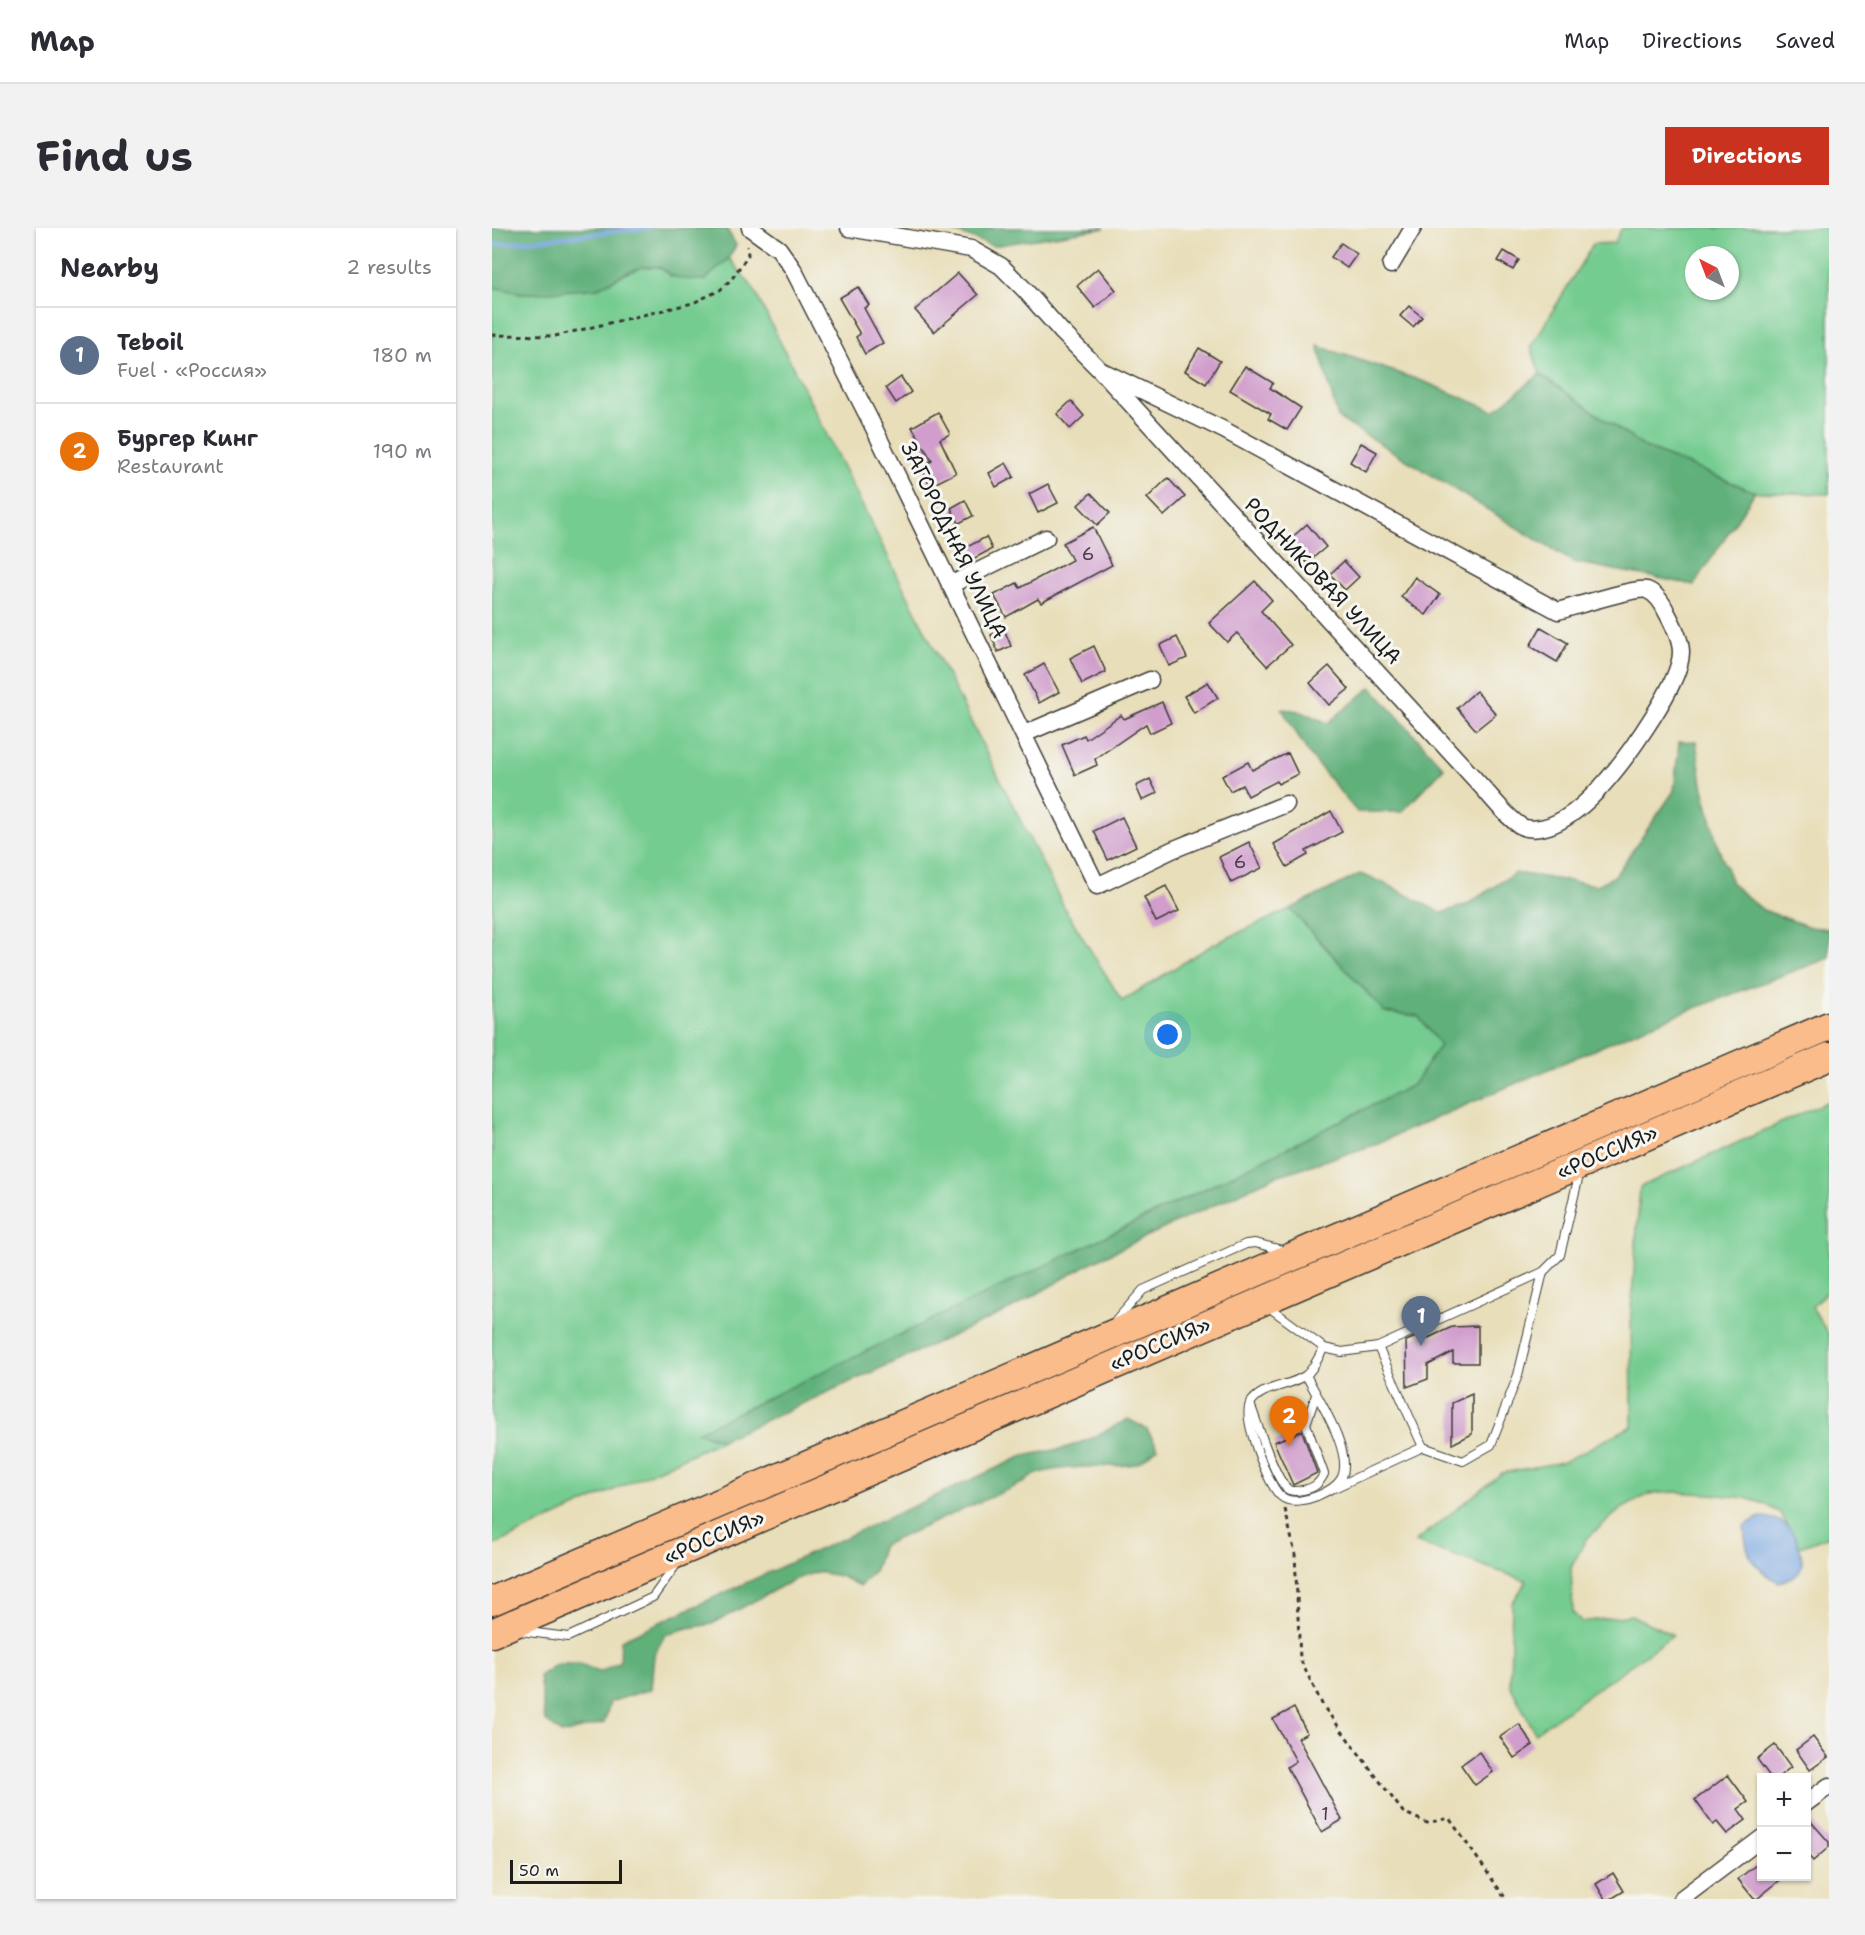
<!DOCTYPE html>
<meta charset="utf-8">
<style>
:root{--surface:#fff;--page:#f2f2f3;--text:#2b2b33;--muted:#7c7c81;--line:#e1e1e2;--accent:#c8321e}
body{margin:0;font-family:"Shantell Sans",sans-serif;background:var(--page);color:var(--text)}
.controls{position:absolute;right:18px;bottom:18px;display:grid;overflow:hidden;border-radius:0px;box-shadow:0 2px 4px #0004}
.controls button{width:54px;height:54px;display:grid;place-items:center;padding:0;border:0;border-bottom:2px solid var(--line);background:var(--surface);color:var(--text);font:30px sans-serif}
.compass{position:absolute;left:1193px;top:18px;width:54px;height:54px;border-radius:50%;background:var(--surface);box-shadow:0 2px 4px #0004;rotate:318deg}
.scale{position:absolute;left:18px;bottom:15px;width:112px;box-sizing:border-box;padding-left:6px;border:3px solid #1c1c1c;border-top:0;font-size:16px;line-height:21px;white-space:nowrap;color:#1c1c1c;-webkit-text-stroke:4px #f6f6f2;paint-order:stroke}
.you{position:absolute;left:676px;top:807px;width:21px;height:21px;margin:-15px;border:4px solid #fff;border-radius:50%;background:#1a73e8;box-shadow:0 0 0 9px #1a73e833}
.badge{display:grid;place-items:center;width:39px;height:39px;border-radius:50%;background:var(--accent);color:#fff;font-size:20px;font-weight:700}
.pin{position:absolute;translate:-50% -50px;filter:drop-shadow(0 2px 3px #0008)}
.pin::after{content:'';position:absolute;top:32px;width:21px;height:18px;background:inherit;clip-path:polygon(0 0,100% 0,50% 100%)}
.list{margin:0;padding:0;list-style:none}
h2{display:flex;justify-content:space-between;align-items:center;height:78px;margin:0;padding:0 24px;font-size:26px}
h2 small{font-size:20px;font-weight:400;color:var(--muted)}
.list li{display:grid;grid-template-columns:39px 1fr auto;gap:18px;align-items:center;box-sizing:border-box;height:96px;padding:0 24px;border-top:2px solid var(--line)}
.list b{display:block;font-size:22px;white-space:nowrap}
.list p{margin:0;font-size:20px;white-space:nowrap;color:var(--muted)}
.list em{font-size:20px;font-style:normal;color:var(--muted)}
.map{position:relative;flex:none;width:1337px;height:1671px;overflow:hidden;border-radius:0px}
header{display:flex;align-items:center;gap:36px;box-sizing:border-box;height:84px;padding:0 30px;background:var(--surface);border-bottom:2px solid var(--line)}
header strong{font-size:28px}
nav{display:flex;gap:33px;margin-inline-start:auto;font-size:21px}
.intro{display:flex;align-items:center;justify-content:space-between;box-sizing:border-box;height:144px;padding:0 36px}
h1{margin:0;font-size:42px}
.button{padding:15px 27px;border-radius:0px;background:var(--accent);color:#fff;font-size:21px;font-weight:700}
main{display:flex;gap:36px;padding:0 36px}
aside{flex:1;background:var(--surface);border-radius:0px;box-shadow:0 2px 4px #0004}
.map>svg:first-child{display:block}
.green{fill:#75cc90;stroke:#487456;stroke-width:1.5;fill-rule:evenodd}
.forest{fill:#60b07a;stroke:#3e664b;stroke-width:1.5}
.water{fill:#77a5e0;stroke:#4a607e;stroke-width:1.5}
.lines{fill:none;stroke-linecap:round;stroke-linejoin:round}
.stream{stroke:#77a5e0;stroke-width:4.5}
.building{fill:#d09dcc}
.service-casing{stroke:#3b3934;stroke-width:10}
.minor-casing{stroke:#3b3934;stroke-width:19}
.trunk-casing{stroke:#3b3934;stroke-width:31}
.path{stroke:#3b3934;stroke-width:3;stroke-dasharray:4.5 4.5;stroke-linecap:butt}
.service{stroke:#fff;stroke-width:8}
.minor{stroke:#fff;stroke-width:16}
.trunk{stroke:#fabc8b;stroke-width:28}
.labels{text-anchor:middle;dominant-baseline:central;stroke-width:6;stroke-linejoin:round;paint-order:stroke}
.number-label{font-size:18px;fill:#493c48}
.street-label{font-size:21px;fill:#1c1c1c;stroke:#f6f6f2}
</style>
<header>
<strong>Map</strong>
<nav><a>Map</a><a>Directions</a><a>Saved</a></nav>
</header>
<div class="intro"><h1>Find us</h1><a class="button">Directions</a></div>
<main>
<aside>
<h2>Nearby<small>2 results</small></h2>
<ul class="list">
<li><span class="badge" style="background:#5c6f8a">1</span><div><b>Teboil</b><p>Fuel · «Россия»</p></div><em>180 m</em></li>
<li><span class="badge" style="background:#e8710a">2</span><div><b>Бургер Кинг</b><p>Restaurant</p></div><em>190 m</em></li>
</ul>
</aside>
<div class="map">
<svg width="1337" height="1671" viewBox="0 0 1337 1671">
<rect width="100%" height="100%" fill="#f6f6f2"/>
<filter id="ink" filterUnits="userSpaceOnUse"><feTurbulence type="fractalNoise" baseFrequency=".0167" numOctaves="2"/><feDisplacementMap in="SourceGraphic" scale="12" xChannelSelector="R" yChannelSelector="G"/><feConvolveMatrix kernelMatrix="1 2 1 2 8 2 1 2 1" color-interpolation-filters="sRGB"/></filter>
<filter id="wash" filterUnits="userSpaceOnUse"><feTurbulence type="fractalNoise" baseFrequency=".008" numOctaves="4" result="noise"/><feDisplacementMap in="SourceGraphic" scale="24" xChannelSelector="R" yChannelSelector="G"/><feGaussianBlur stdDeviation="1.35" result="paint"/><feColorMatrix in="noise" values="0 0 0 0 0 0 0 0 0 0 0 0 0 0 0 0 0 1.4 0 .05"/><feComposite in="paint" operator="in"/></filter>
<g filter="url(#wash)">
<rect width="100%" height="100%" fill="#e8deb9"/>
<!-- green -->
<g class="green">
<path d="M1130 0H1337V266L1263 264 1152 219 1048 146 1039 119 1101 16 1122 15ZM1202 27H1238V63H1202Z"/>
<path d="M237 30 261 60 573 681 630 773 720 717 798 681 893 784 926 788 949 817 921 857 715 960 206 1204 230 1212 0 1318V59L29 65 106 60 136 44 151 39H167L179 48 213 52Z"/>
<path d="M1337 873V1061L1320 1079 1337 1107V1308L1308 1319 1288 1285 1273 1276 1253 1270 1218 1266 1181 1264 1157 1266 1129 1281 1094 1311 1079 1340 1081 1385 1090 1394 1139 1387 1181 1407 1043 1505 1018 1457 1020 1375 1035 1353 923 1314 1010 1245 1071 1234 1140 1198 1139 1083 1148 959Z"/>
</g>
<!-- forest -->
<g class="forest">
<path d="M0 0H234L244 17 237 30 213 52C192 52 184 52 167 39H151L136 44 106 60 45 65H29L0 59Z"/>
<path d="M452 0H613L501 18Z"/>
<path d="M826 118 933 154 1002 183 1048 146 1152 219 1263 264 1202 357 1081 334 846 190Z"/>
<path d="M879 459 952 540 910 584H865L817 526 790 481 807 483 836 495Z"/>
<path d="M1204 513 1210 556 1226 619 1241 657 1271 682 1318 699 1337 701V730L1166 794 879 918 784 948 600 1034 519 1081 230 1212 205 1204 715 960 921 857 948 817 926 788 893 784 798 681 868 646 892 655 949 685 974 677 1023 645 1105 657 1123 648 1182 563 1187 514Z"/>
<path d="M636 1191 655 1201 666 1220C659 1225 651 1234 643 1236 617 1241 549 1234 533 1254L391 1317 383 1341 368 1358 348 1348 324 1344 301 1352 220 1396 195 1400 173 1407 162 1427 159 1461 118 1474 112 1495 70 1506 53 1492 47 1448 65 1436H88L108 1444 128 1433 129 1412 531 1228 573 1220 598 1211Z"/>
</g>
<!-- water -->
<path class="water" d="M1268 1289C1276 1289 1289 1292 1295 1298 1304 1305 1314 1332 1308 1343 1304 1350 1294 1352 1287 1354 1260 1339 1254 1329 1252 1298Z"/>
<g class="lines">
<!-- stream -->
<path class="stream" d="M0 17 156 0"/>
</g>
<g id="blocks">
<!-- building -->
<g class="building">
<path d="M849 15 865 26 855 40 839 29Z"/>
<path d="M1012 23 1027 32 1021 42 1006 33Z"/>
<path d="M606 40 624 62 603 80 585 58Z"/>
<path d="M466 45 486 67 442 104 423 82Z"/>
<path d="M366 59 377 77 372 80 391 115 373 126 364 109 368 106 347 70Z"/>
<path d="M917 78 930 89 921 99 908 88Z"/>
<path d="M707 120 728 133 714 156 693 143Z"/>
<path d="M753 138 781 155 778 160 809 180 795 202 776 191 779 186 738 162Z"/>
<path d="M409 149 419 164 404 175 394 160Z"/>
<path d="M579 173 592 188 578 201 565 186Z"/>
<path d="M446 184 458 206 448 211 464 245 438 258 429 238 440 233 420 199Z"/>
<path d="M869 215 885 224 874 244 858 234Z"/>
<path d="M514 235 522 249 504 259 497 245Z"/>
<path d="M676 250 693 269 672 288 655 270Z"/>
<path d="M556 256 566 275 546 285 537 266Z"/>
<path d="M599 265 618 285 605 297 586 277Z"/>
<path d="M473 272 481 288 467 295 459 280Z"/>
<path d="M815 296 834 319 815 335 796 313Z"/>
<path d="M601 299 620 337 549 375 546 371 514 389 502 367 525 355 528 360 580 332 571 315Z"/>
<path d="M494 309 500 321 479 332 473 320Z"/>
<path d="M852 333 867 349 853 362 838 346Z"/>
<path d="M923 349 948 367 934 387 909 369Z"/>
<path d="M763 353 780 372 769 383 799 417 775 438 745 405 735 414 717 395Z"/>
<path d="M1049 399 1076 415 1065 434 1038 418Z"/>
<path d="M512 401 519 418 506 424 499 407Z"/>
<path d="M685 409 695 430 677 438 668 417Z"/>
<path d="M602 418 614 444 590 456 578 430Z"/>
<path d="M552 436 567 464 547 475 533 447Z"/>
<path d="M837 438 857 461 837 477 818 455Z"/>
<path d="M716 454 726 470 702 485 692 468Z"/>
<path d="M984 463 1004 486 984 502 965 480Z"/>
<path d="M670 474 679 495 658 505 654 496 603 531 605 537 583 547 570 517 592 507 594 511 629 487 632 491Z"/>
<path d="M796 525 806 546 786 556 785 553 756 568 750 557 738 563 730 548 756 534 760 542Z"/>
<path d="M658 551 665 565 650 572 644 558Z"/>
<path d="M839 583 850 604 814 623 816 627 795 639 782 616Z"/>
<path d="M630 589 644 618 616 632 602 603Z"/>
<path d="M757 614 770 640 739 655 727 629Z"/>
<path d="M674 658 687 683 664 694 652 669Z"/>
<path d="M986 1098V1135H961V1124L936 1137V1151L915 1159 914 1113 936 1104V1110L960 1099Z"/>
<path d="M980 1166V1206L960 1216V1175Z"/>
<path d="M810 1203 825 1245 801 1257 782 1214Z"/>
<path d="M802 1480 815 1505 806 1510 850 1592 830 1604 795 1539 804 1533 781 1491Z"/>
<path d="M1027 1496 1041 1517 1022 1530 1008 1509Z"/>
<path d="M1321 1509 1336 1529 1318 1542 1304 1522Z"/>
<path d="M1283 1517 1299 1539 1285 1550H1279L1265 1531Z"/>
<path d="M987 1524 1001 1544 983 1557 969 1537Z"/>
<path d="M1236 1547 1256 1574 1246 1581 1254 1592 1235 1606 1225 1594 1221 1597 1203 1572Z"/>
<path d="M1314 1588 1337 1614V1619L1321 1633 1314 1625Z"/>
<path d="M1269 1633V1648H1293L1265 1671H1262L1246 1651Z"/>
<path d="M1121 1645 1132 1663 1119 1671H1113L1104 1656Z"/>
</g>
</g>
</g>
<g filter="url(#ink)">
<use href="#blocks" fill-opacity="0" stroke="#3b3934" stroke-width="1.5"/>
<g class="lines">
<defs>
<g id="service">
<path d="M774 1077 832 1120 850 1124 886 1119 1051 1044 1068 1027 1088 943"/>
<path d="M622 1095 651 1062 754 1016 763 1015 794 1023"/>
<path d="M886 1119 931 1219 971 1233 999 1217 1026 1147 1051 1044"/>
<path d="M814 1147C826 1171 861 1223 850 1249 845 1259 834 1264 825 1268 815 1272 799 1276 790 1269 777 1261 750 1190 758 1176 769 1157 799 1159 814 1147 821 1142 827 1128 832 1120"/>
<path d="M758 1176C765 1193 783 1254 797 1262 801 1264 806 1263 811 1262 822 1260 827 1256 832 1246L814 1196 824 1167"/>
<path d="M842 1260 931 1219"/>
<path d="M28 1403 76 1409 161 1369 186 1334"/>
</g>
<g id="minor">
<path d="M258 0 287 21 301 41 379 194 605 658 680 622 794 576"/>
<path d="M357 0 479 21 509 38 532 61 569 103 608 142 732 202 1066 383C1081 379 1144 359 1155 362 1165 366 1171 376 1175 385 1181 396 1189 412 1189 424 1189 443 1172 471 1162 487 1140 522 1083 609 1034 600 1022 598 1000 570 991 560L608 142"/>
<path d="M899 37 921 0"/>
<path d="M458 357 554 310"/>
<path d="M532 506 658 452"/>
<path d="M1314 1575 1337 1558"/>
<path d="M1189 1671 1270 1610"/>
</g>
<g id="trunk">
<path d="M0 1373 1337 798"/>
<path d="M0 1405 1337 829"/>
</g>
</defs>
<!-- service casing -->
<use href="#service" class="service-casing"/>
<!-- minor casing -->
<use href="#minor" class="minor-casing"/>
<!-- trunk casing -->
<use href="#trunk" class="trunk-casing"/>
<!-- path -->
<g class="path">
<path d="M0 107 63 108 201 75 228 62 239 52 256 27 255 18"/>
<path d="M793 1281 803 1326 808 1431 831 1478 911 1584 935 1595 957 1590 1014 1671"/>
</g>
<!-- service -->
<use href="#service" class="service"/>
<!-- minor -->
<use href="#minor" class="minor"/>
<!-- trunk -->
<use href="#trunk" class="trunk"/>
</g>
</g>
<g class="labels">
<!-- number labels -->
<g class="number-label">
<text x="596" y="326">6</text>
<text x="748" y="634">6</text>
<text x="833" y="1586">1</text>
</g>
<!-- street labels -->
<g class="street-label">
<text transform="translate(462 312) rotate(64)">ЗАГОРОДНАЯ УЛИЦА</text>
<text transform="translate(831 353) rotate(47)">РОДНИКОВАЯ УЛИЦА</text>
<text transform="translate(1115 924) rotate(-23)">«РОССИЯ»</text>
<text transform="translate(668 1116) rotate(-23)">«РОССИЯ»</text>
<text transform="translate(222 1309) rotate(-23)">«РОССИЯ»</text>
</g>
</g>
</svg>
<div class="controls">
<button>+</button>
<button>−</button>
</div>
<svg class="compass" viewBox="-18 -18 36 36"><path d="M0-13l5 13h-10z" fill="#e53935"/><path d="M0 13l5-13h-10z" fill="#7c7c81"/></svg>
<div class="scale">50 m</div>
<div class="you"></div>
<div class="pin badge" style="left:929px;top:1118px;background:#5c6f8a">1</div>
<div class="pin badge" style="left:797px;top:1218px;background:#e8710a">2</div>
</div>
</main>
